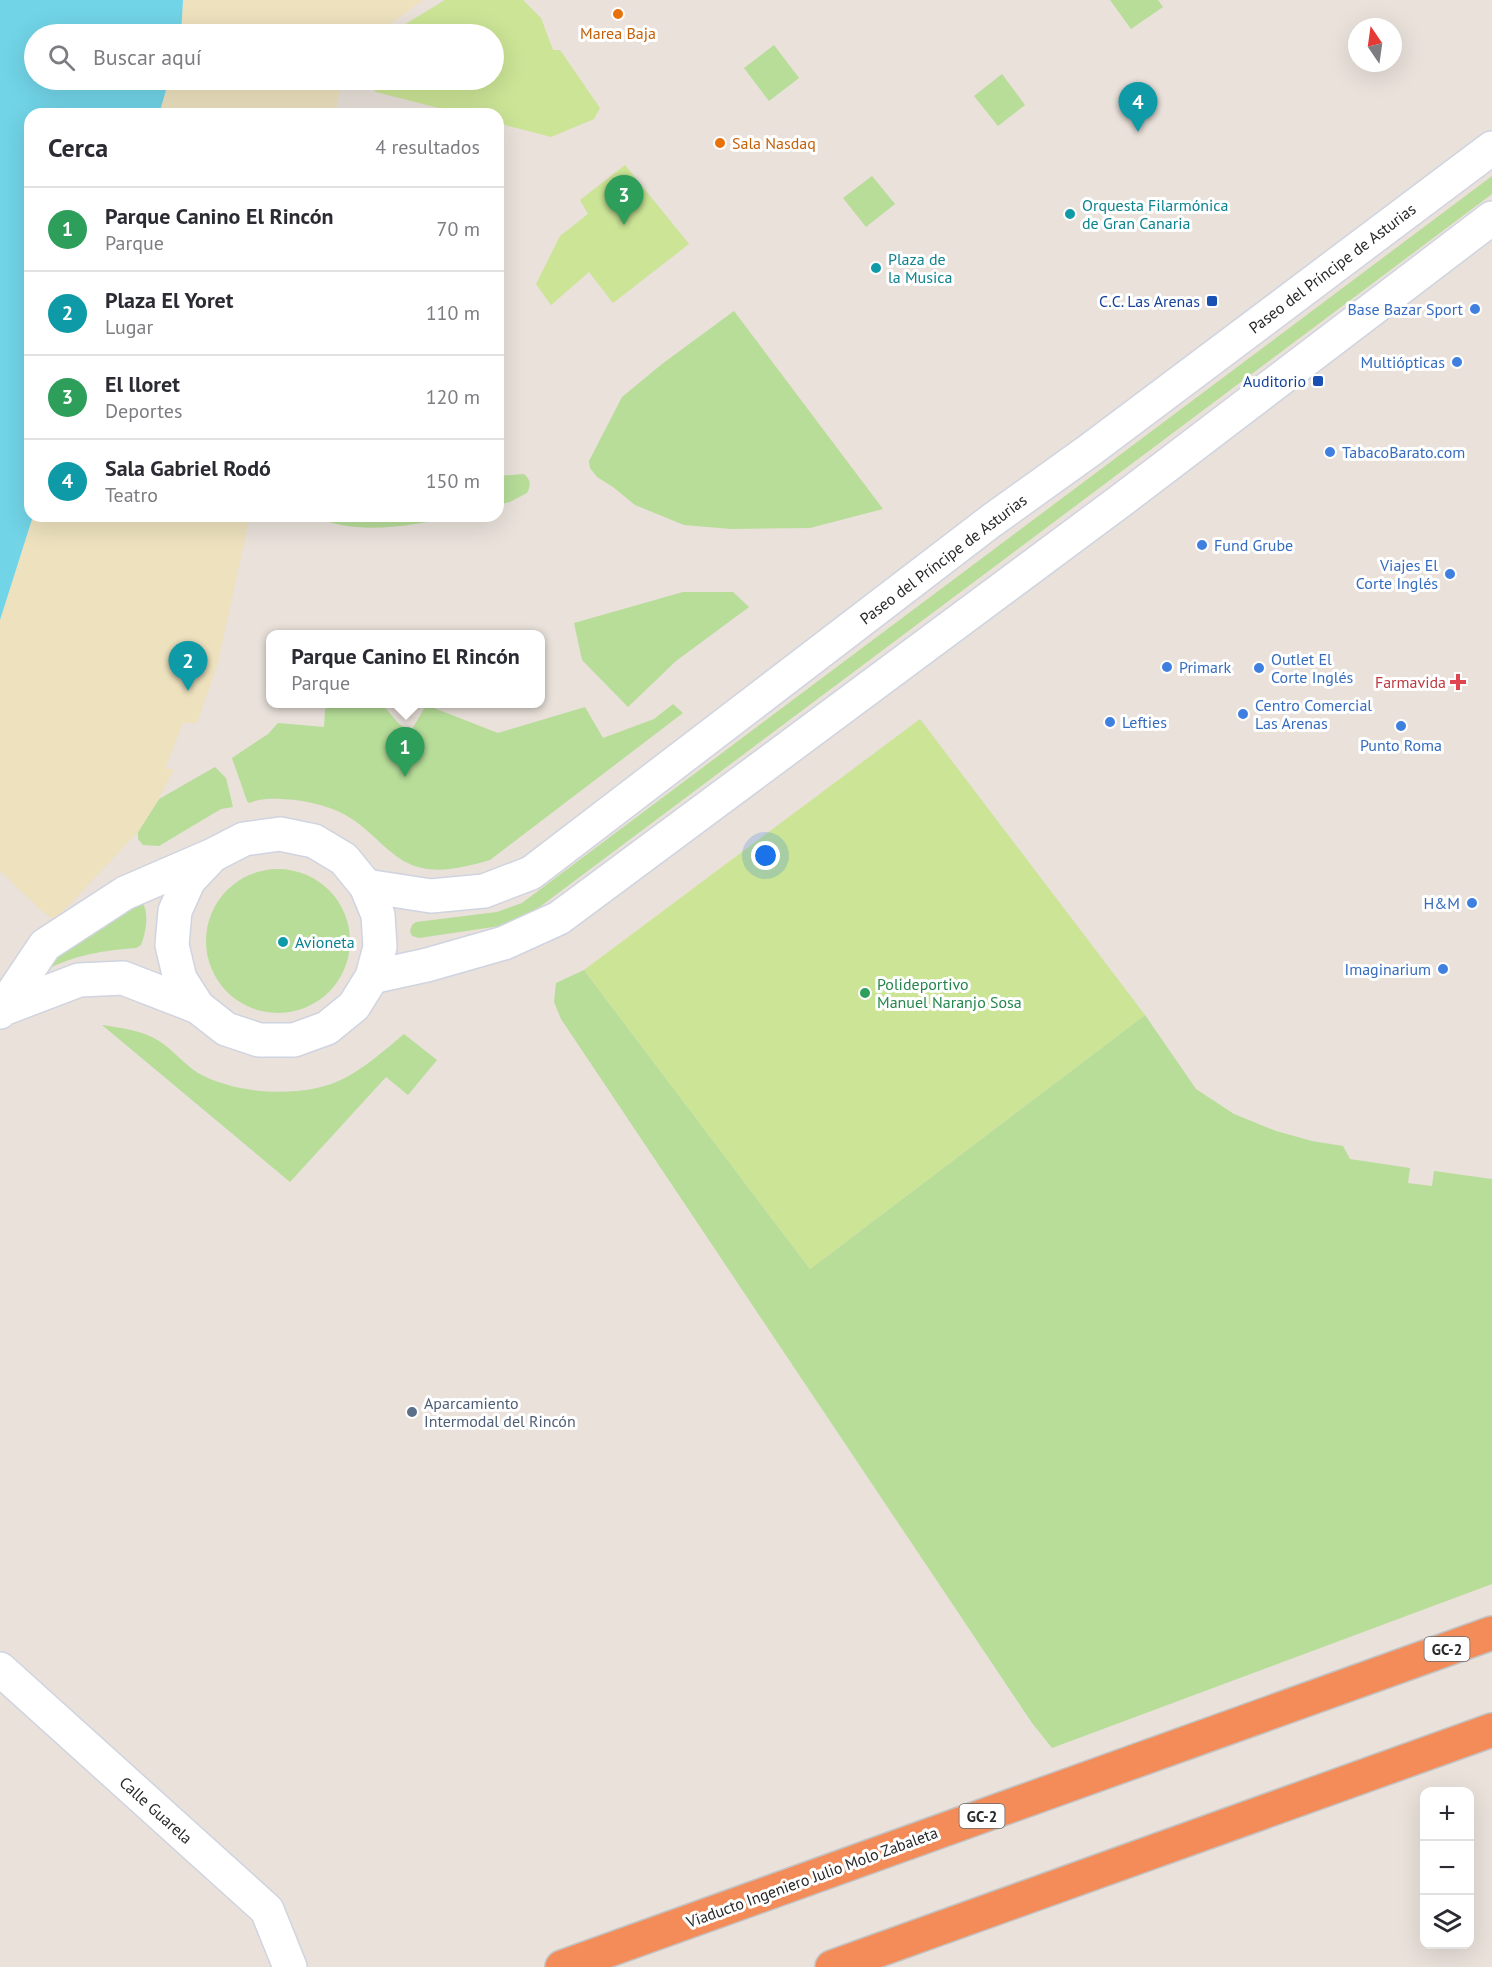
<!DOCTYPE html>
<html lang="es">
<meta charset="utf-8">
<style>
:root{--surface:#fff;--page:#f7f7f7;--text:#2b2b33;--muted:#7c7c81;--line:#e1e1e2;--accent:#4174ef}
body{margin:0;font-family:"PT Sans",sans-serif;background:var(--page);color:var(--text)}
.controls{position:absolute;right:18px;bottom:18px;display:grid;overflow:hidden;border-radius:12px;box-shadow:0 6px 24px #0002}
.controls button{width:54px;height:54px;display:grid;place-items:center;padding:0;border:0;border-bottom:2px solid var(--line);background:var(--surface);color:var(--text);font:30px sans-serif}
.compass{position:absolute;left:1348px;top:18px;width:54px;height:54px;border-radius:50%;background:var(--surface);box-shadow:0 6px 24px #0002;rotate:347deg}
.you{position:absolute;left:766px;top:856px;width:21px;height:21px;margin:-15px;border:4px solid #fff;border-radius:50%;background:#1a73e8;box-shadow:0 0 0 9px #1a73e833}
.badge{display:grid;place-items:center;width:39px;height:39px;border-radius:50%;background:var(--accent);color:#fff;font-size:20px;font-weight:700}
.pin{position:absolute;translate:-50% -50px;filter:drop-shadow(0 2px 3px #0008)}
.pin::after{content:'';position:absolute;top:32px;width:21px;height:18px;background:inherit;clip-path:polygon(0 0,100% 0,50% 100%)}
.popup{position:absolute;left:266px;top:630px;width:279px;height:78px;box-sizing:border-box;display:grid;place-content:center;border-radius:12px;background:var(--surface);filter:drop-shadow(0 2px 4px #0005);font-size:20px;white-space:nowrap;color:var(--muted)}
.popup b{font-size:22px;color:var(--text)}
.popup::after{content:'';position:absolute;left:50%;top:100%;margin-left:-12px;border:12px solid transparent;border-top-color:var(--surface)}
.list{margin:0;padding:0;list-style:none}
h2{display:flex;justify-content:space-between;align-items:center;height:78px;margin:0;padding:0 24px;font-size:26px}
h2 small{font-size:20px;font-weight:400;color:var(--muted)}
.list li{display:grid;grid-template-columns:39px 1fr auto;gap:18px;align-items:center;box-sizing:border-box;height:84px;padding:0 24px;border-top:2px solid var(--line)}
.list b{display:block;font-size:22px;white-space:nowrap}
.list p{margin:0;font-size:20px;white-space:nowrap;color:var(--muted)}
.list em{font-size:20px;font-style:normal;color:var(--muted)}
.icon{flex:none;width:33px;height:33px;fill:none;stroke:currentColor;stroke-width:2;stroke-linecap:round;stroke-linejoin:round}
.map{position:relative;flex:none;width:1492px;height:1967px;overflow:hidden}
.search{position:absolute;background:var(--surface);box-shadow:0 6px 24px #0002;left:24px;top:24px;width:480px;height:66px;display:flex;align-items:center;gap:15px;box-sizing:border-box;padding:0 21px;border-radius:33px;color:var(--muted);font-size:22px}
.panel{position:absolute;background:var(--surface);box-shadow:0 6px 24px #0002;left:24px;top:108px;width:480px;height:414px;border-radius:18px}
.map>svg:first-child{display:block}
.green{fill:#b7dd99}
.sand{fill:#ede1be}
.pitch{fill:#cbe495}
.water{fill:#71d4e7}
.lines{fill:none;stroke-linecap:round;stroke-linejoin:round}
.minor-casing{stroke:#cfd4e0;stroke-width:36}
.highway-casing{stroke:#c3c3c3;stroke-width:36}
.minor{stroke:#fff;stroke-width:33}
.highway{stroke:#f48c5a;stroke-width:33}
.food-dot{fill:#e8710a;stroke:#fff;stroke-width:2}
.culture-dot{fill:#0f9aa8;stroke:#fff;stroke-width:2}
.transit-dot{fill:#1a4fb4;stroke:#fff;stroke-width:2}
.shop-dot{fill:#3f7fe0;stroke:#fff;stroke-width:2}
.health-dot{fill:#e0444e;stroke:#fff;stroke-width:2}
.leisure-dot{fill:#2e9e5b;stroke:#fff;stroke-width:2}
.service-dot{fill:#5c6f8a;stroke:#fff;stroke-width:2}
.labels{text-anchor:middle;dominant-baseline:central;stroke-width:6;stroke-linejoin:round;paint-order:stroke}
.shield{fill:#fff;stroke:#686868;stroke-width:1.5}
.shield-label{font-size:15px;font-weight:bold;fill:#282828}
.food-label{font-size:16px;fill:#c56008;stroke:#fff}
.culture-label{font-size:16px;fill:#0d838f;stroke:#fff;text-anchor:start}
.street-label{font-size:16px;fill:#282828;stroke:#fff}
.transit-label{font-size:16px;fill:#164399;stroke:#fff;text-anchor:end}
.shop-label{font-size:16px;fill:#366cbe;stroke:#fff;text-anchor:start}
.health-label{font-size:16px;fill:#be3a42;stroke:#fff;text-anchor:end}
.leisure-label{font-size:16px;fill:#27864d;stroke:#fff;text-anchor:start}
.service-label{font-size:16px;fill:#4e5e75;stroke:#fff;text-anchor:start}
</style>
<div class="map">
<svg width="1492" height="1967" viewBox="0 0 1492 1967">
<rect width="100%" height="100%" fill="#e9e1da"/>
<!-- green -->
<g class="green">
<path d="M1110 0H1158L1163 7 1131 29Z"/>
<path d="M774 45 799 78 769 101 744 68Z"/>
<path d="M1002 74 1025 105 998 126 974 96Z"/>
<path d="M872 176 895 204 866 227 843 198Z"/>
<path d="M1492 176V194L533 912 500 926 419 938 412 936 410 931 412 925 416 922 497 912 522 903Z"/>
<path d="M734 311 883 509 810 528 731 529 684 525 635 505 613 487 597 477 590 468 589 461 622 397 662 364Z"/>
<path d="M524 474C531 480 531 485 527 493L510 502 498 505V476Z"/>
<path d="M313 516H459C414 525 357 537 313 516Z"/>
<path d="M683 592H733L749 607 676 661 628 707 582 660 574 623Z"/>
<path d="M336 704H382L399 724 411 731 426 705 498 733 585 707 603 738 654 719 673 704 683 713 490 860C469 866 444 873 422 868 396 863 379 839 359 824 340 809 318 803 295 800 279 799 265 797 249 803L247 801 232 758 268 734 278 723 324 727 325 709Z"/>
<path d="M215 767 226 778 233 807 221 809 159 846 143 845 138 839V832L159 799Z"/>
<circle cx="278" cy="941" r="72"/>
<path d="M141 901C150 911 146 933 141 945L136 948C104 950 74 955 46 970L47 957Z"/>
<path d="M584 970 810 1269 1145 1015 1196 1089 1234 1114 1276 1131 1312 1141 1343 1146 1350 1159 1410 1168 1408 1183 1432 1186 1434 1171 1492 1179V1584L1052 1748 1032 1723 561 1019 554 1002 556 983Z"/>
<path d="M102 1025C121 1028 142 1030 159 1041 173 1050 184 1064 198 1073 237 1095 305 1099 345 1078 366 1067 386 1049 404 1034L437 1060 408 1095 386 1077 290 1182Z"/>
</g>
<!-- sand -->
<g class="sand">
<path d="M183 0H423L377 34H181Z"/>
<path d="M169 80H342L335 114H159Z"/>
<path d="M33 516H250L218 663 197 723H183L165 769H174L159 799 138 832 55 920 43 912 0 871V620Z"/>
</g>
<!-- pitch -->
<g class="pitch">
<path d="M445 0H523L541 18 553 50H560L600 108 594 119 551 137 498 123V114H462L376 92 367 84V80H494V34H389Z"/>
<path d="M625 165 689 244 613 303 589 272 551 305 536 284 560 236 588 214 580 200Z"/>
<path d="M920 719 1145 1015 810 1269 584 970Z"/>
</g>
<!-- water -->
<path class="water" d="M0 0H183L181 34H34V80H169L159 114H30V516H33L0 620Z"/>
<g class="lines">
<defs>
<g id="minor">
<path d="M366 886 431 896 484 891 531 873 991 521 1090 450 1492 148"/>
<path d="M372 977 427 965 504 943 559 918 1123 499 1492 218"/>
<path d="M198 1007 180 979 172 945 175 911 189 880 209 859"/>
<path d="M0 1012 45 945 125 893 213 855 244 839 280 834 314 841 344 859 366 886 378 915 380 947 372 977 354 1006 327 1028 294 1040H259L226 1029 198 1007 123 978 79 980 3 1009"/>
<path d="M0 1669 267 1910 290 1967"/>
</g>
<g id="highway">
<path d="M562 1967 1492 1633"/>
<path d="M832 1967 1492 1730"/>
</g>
</defs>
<!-- minor casing -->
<use href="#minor" class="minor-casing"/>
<!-- highway casing -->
<use href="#highway" class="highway-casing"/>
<!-- minor -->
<use href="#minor" class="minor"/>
<!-- highway -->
<use href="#highway" class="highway"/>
</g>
<!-- markers -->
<g class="food-dot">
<circle cx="618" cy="14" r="6"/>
<circle cx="720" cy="143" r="6"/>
</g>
<g class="culture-dot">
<circle cx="1070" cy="214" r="6"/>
<circle cx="876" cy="268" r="6"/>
<circle cx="283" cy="942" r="6"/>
</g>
<g class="transit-dot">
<rect x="1206" y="295" width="12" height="12" rx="3"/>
<rect x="1312" y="375" width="12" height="12" rx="3"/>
</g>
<g class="shop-dot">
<circle cx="1475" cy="309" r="6"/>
<circle cx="1457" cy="362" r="6"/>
<circle cx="1330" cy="452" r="6"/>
<circle cx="1202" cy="545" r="6"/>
<circle cx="1450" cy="574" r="6"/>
<circle cx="1167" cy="667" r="6"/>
<circle cx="1259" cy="668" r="6"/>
<circle cx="1243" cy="714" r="6"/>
<circle cx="1110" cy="722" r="6"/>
<circle cx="1401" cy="726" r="6"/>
<circle cx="1472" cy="903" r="6"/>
<circle cx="1443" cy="969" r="6"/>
</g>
<path class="health-dot" d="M1455 673h6v6h6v6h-6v6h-6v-6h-6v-6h6z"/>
<circle class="leisure-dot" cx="865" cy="993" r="6"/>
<circle class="service-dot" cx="412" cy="1412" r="6"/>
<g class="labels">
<!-- shield labels -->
<g class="shield">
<rect x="1424.5" y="1637" width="45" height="24" rx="4.5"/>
<rect x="959.5" y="1804" width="45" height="24" rx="4.5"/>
</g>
<g class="shield-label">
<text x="1447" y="1649">GC-2</text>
<text x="982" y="1816">GC-2</text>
</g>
<!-- food labels -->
<g class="food-label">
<text x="618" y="33">Marea Baja</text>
<text x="732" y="143" text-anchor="start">Sala Nasdaq</text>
</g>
<!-- culture labels -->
<g class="culture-label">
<text x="1082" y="205">Orquesta Filarmónica<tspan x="1082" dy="18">de Gran Canaria</tspan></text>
<text x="888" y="259">Plaza de<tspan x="888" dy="18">la Musica</tspan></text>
<text x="295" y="942">Avioneta</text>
</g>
<!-- street labels -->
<g class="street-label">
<text transform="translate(1332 268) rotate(-37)">Paseo del Príncipe de Asturias</text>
<text transform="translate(943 559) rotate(-37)">Paseo del Príncipe de Asturias</text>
<text transform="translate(156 1810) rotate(42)">Calle Guarela</text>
<text transform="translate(812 1877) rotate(-20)">Viaducto Ingeniero Julio Molo Zabaleta</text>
</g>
<!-- transit labels -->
<g class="transit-label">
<text x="1200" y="301">C.C. Las Arenas</text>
<text x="1306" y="381">Auditorio</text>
</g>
<!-- shop labels -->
<g class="shop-label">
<text x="1463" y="309" text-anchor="end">Base Bazar Sport</text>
<text x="1445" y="362" text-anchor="end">Multiópticas</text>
<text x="1342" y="452">TabacoBarato.com</text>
<text x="1214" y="545">Fund Grube</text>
<text x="1438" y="565" text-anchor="end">Viajes El<tspan x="1438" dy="18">Corte Inglés</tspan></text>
<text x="1271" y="659">Outlet El<tspan x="1271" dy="18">Corte Inglés</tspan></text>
<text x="1179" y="667">Primark</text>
<text x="1255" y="705">Centro Comercial<tspan x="1255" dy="18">Las Arenas</tspan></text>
<text x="1122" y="722">Lefties</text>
<text x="1401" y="745" text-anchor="middle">Punto Roma</text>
<text x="1460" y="903" text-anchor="end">H&amp;M</text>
<text x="1431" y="969" text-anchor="end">Imaginarium</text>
</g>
<!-- health labels -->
<g class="health-label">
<text x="1446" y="682">Farmavida</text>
</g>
<!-- leisure labels -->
<g class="leisure-label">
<text x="877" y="984">Polideportivo<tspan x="877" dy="18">Manuel Naranjo Sosa</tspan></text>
</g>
<!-- service labels -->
<g class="service-label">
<text x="424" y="1403">Aparcamiento<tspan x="424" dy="18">Intermodal del Rincón</tspan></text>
</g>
</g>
</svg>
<div class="controls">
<button>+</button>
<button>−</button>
<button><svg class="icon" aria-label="layers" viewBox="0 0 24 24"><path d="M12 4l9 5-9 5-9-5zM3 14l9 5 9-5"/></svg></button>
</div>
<svg class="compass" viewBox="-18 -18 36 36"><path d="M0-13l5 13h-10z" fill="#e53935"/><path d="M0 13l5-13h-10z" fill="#7c7c81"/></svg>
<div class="you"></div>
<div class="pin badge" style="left:405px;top:777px;background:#2e9e5b">1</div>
<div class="popup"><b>Parque Canino El Rincón</b>Parque</div>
<div class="pin badge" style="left:188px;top:691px;background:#0f9aa8">2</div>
<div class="pin badge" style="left:624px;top:225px;background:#2e9e5b">3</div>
<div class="pin badge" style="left:1138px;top:132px;background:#0f9aa8">4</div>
<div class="search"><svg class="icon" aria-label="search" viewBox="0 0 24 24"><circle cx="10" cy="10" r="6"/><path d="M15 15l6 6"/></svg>Buscar aquí</div>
<section class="panel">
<h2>Cerca<small>4 resultados</small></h2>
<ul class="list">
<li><span class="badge" style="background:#2e9e5b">1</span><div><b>Parque Canino El Rincón</b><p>Parque</p></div><em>70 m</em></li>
<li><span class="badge" style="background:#0f9aa8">2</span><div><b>Plaza El Yoret</b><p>Lugar</p></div><em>110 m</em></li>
<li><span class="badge" style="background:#2e9e5b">3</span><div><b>El lloret</b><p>Deportes</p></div><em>120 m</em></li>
<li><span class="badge" style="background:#0f9aa8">4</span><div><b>Sala Gabriel Rodó</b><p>Teatro</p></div><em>150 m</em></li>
</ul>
</section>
</div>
